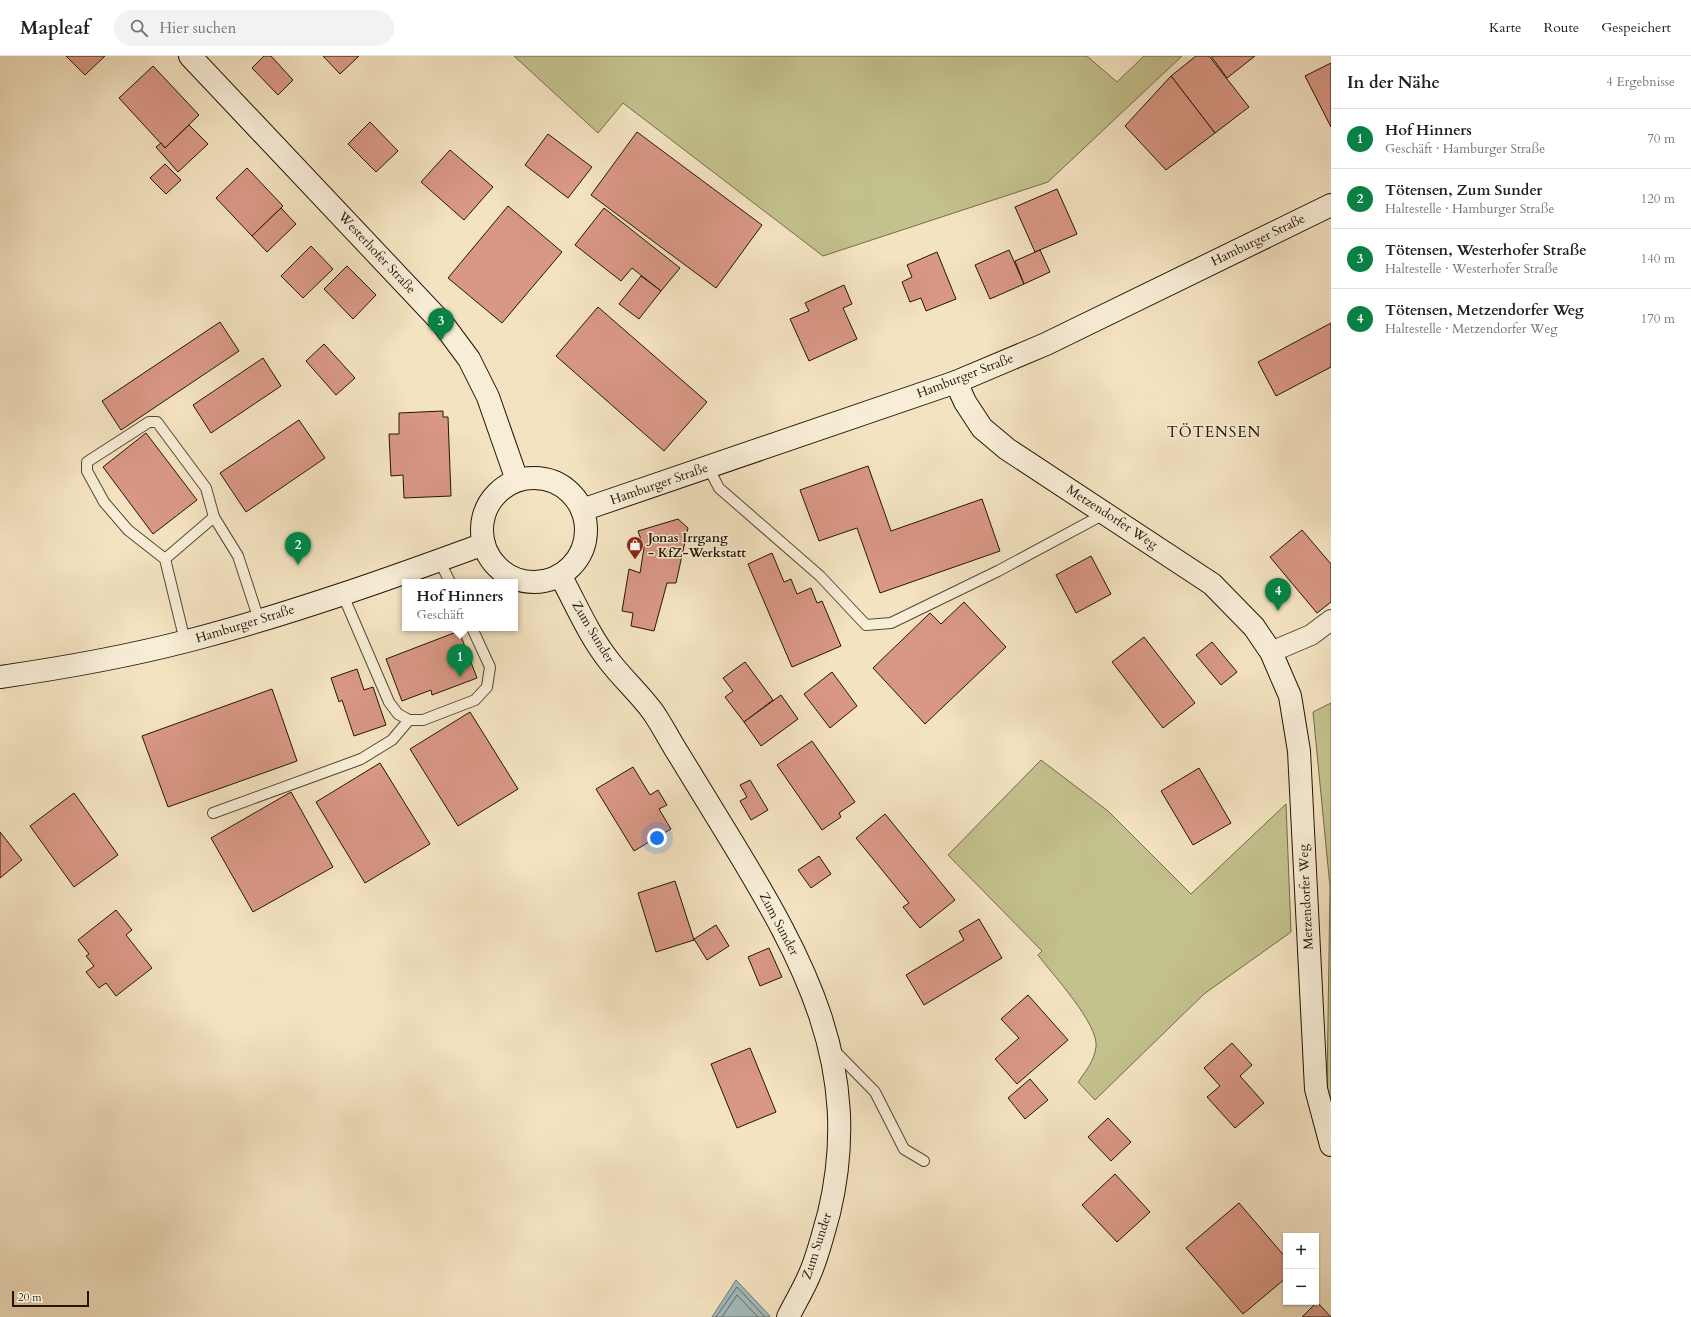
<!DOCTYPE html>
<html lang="de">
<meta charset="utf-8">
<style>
:root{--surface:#fff;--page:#f2f2f2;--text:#202124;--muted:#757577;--line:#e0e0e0;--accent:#0b8043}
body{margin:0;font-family:Cardo,serif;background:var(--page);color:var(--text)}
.controls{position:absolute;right:12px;bottom:12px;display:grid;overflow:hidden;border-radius:0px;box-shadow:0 1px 3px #0004}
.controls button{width:36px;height:36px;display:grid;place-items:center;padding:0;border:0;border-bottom:1px solid var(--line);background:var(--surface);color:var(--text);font:20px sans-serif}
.scale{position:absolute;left:12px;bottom:10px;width:77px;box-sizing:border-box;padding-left:4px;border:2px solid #221604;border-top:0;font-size:11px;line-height:14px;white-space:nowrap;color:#221604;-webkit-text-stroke:3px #f8edd7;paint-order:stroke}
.you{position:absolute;left:657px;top:782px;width:14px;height:14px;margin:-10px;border:3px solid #fff;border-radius:50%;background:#1a73e8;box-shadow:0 0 0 6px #1a73e833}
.badge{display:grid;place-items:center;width:26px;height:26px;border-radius:50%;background:var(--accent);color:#fff;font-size:13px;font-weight:700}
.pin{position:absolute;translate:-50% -33px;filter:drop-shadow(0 1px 2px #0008)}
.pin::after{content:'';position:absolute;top:21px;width:14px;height:12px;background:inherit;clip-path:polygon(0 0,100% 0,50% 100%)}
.popup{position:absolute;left:402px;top:523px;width:116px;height:52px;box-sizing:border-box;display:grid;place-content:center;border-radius:0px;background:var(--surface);filter:drop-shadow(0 1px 3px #0005);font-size:13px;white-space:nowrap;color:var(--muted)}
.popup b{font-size:15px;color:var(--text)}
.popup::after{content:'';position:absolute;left:50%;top:100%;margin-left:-8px;border:8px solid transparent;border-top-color:var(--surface)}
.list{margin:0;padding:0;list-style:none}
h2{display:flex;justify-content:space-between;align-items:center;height:52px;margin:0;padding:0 16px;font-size:17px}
h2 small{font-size:13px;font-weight:400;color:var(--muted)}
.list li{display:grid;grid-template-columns:26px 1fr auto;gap:12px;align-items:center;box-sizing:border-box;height:60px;padding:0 16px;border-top:1px solid var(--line)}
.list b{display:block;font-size:15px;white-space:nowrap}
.list p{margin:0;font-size:13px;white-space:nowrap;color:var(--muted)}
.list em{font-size:13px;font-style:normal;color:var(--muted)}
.icon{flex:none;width:22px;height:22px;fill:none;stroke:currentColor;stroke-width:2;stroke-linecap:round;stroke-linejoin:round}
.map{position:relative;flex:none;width:1331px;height:1261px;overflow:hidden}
header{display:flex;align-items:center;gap:24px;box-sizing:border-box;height:56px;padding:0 20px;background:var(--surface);border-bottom:1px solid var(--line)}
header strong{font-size:19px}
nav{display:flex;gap:22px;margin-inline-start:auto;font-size:14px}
.search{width:280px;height:36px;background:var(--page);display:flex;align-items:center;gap:10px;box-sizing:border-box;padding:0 14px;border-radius:22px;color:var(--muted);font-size:15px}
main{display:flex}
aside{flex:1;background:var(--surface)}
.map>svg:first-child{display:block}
.green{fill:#c3c18d;stroke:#726c48}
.water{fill:#a2bbbe;stroke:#6f7974}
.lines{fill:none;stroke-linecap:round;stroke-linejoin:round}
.shore{stroke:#626861;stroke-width:1}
.building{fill:#d99885;stroke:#221604}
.lane-casing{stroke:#564933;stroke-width:12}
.street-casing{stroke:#564933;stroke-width:22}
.secondary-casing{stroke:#221604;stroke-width:24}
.lane{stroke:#f8edd7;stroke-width:10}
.street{stroke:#f8edd7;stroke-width:20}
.secondary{stroke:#f8edd7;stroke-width:22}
.labels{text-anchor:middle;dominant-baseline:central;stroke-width:3;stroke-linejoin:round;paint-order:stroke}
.street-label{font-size:13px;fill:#221604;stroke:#f8edd7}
.poi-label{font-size:13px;font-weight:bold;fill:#221604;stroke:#f8edd7;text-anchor:start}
.quarter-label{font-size:15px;letter-spacing:1px;fill:#221604;stroke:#f8edd7}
</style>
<header>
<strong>Mapleaf</strong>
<div class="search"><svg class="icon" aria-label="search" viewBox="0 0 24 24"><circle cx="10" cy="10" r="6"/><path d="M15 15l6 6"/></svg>Hier suchen</div>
<nav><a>Karte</a><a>Route</a><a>Gespeichert</a></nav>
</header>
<main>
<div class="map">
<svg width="1331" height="1261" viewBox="0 0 1331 1261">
<rect width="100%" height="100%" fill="#f4e3c1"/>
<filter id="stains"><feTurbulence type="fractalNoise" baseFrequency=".005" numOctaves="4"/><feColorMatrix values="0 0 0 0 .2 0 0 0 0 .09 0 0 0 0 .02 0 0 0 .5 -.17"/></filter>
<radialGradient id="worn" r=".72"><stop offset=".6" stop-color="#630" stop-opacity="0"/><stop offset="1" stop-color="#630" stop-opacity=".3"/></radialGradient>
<!-- green -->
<g class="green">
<path d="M514 0H1087L1117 26 1144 0H1182L1048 126 823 200 623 47 598 77Z"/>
<path d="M1331 647V1046L1327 1031 1330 831 1313 656Z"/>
<path d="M1041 704 1108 755 1191 838 1286 748 1291 876 1204 938 1095 1044 1078 1026C1086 1015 1094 1005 1096 991 1099 968 1052 918 1038 899L1042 895 948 799Z"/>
</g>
<!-- water -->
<path class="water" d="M736 1224 770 1260 769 1261H712Z"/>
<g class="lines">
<!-- shore -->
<g class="shore">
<path d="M716 1261 737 1231 765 1261"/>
<path d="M722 1261 737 1239 758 1261"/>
</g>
</g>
<!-- building -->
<g class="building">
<path d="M66 0H105L85 19Z"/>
<path d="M264 0H271L293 24 278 39 252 12Z"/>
<path d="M323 0H359L340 18Z"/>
<path d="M1196 0H1209L1249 51 1215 77 1171 20Z"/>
<path d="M1211 0H1255L1227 22Z"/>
<path d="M1331 7V71L1305 20Z"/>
<path d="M153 10 199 59 165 92 119 42Z"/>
<path d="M1171 20 1215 77 1166 114 1125 70Z"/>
<path d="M370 66 398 95 376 116 348 88Z"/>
<path d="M189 69 208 88 178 116 156 91 161 87 165 92Z"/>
<path d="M637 76 762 169 716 232 591 139Z"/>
<path d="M548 78 592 111 568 142 525 109Z"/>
<path d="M450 94 493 131 464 164 421 126Z"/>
<path d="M165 108 181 124 166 138 150 122Z"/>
<path d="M247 112 283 150 252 180 216 142Z"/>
<path d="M1057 133 1077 178 1035 196 1015 151Z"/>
<path d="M508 150 562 196 502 267 448 222Z"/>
<path d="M281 152 296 168 267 196 252 180Z"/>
<path d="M604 152 680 212 661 235 632 212 621 225 575 189Z"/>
<path d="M311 190 333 213 303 242 281 220Z"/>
<path d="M1009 194 1024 228 990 243 975 209Z"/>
<path d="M1040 194 1050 216 1024 228 1015 205Z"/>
<path d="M937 196 956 243 926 255 921 242 910 246 902 226 912 221 907 209Z"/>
<path d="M347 210 376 239 353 263 324 233Z"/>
<path d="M641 220 661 235 639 263 619 248Z"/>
<path d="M844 229 852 248 843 252 857 283 809 305 790 263 809 255 805 247Z"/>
<path d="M598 251 707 346 664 395 556 300Z"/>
<path d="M220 266 239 295 121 374 102 345Z"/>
<path d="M1331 267V311L1276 340 1258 306Z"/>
<path d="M324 288 355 322 336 339 306 305Z"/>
<path d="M263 302 281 330 211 377 193 349Z"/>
<path d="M443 355V361H448L451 440 404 442 403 419 391 420 389 378H399V357Z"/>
<path d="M299 364 325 402 246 456 220 417Z"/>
<path d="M146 377 197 444 153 478 103 411Z"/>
<path d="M868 410 891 475 982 443 1000 495 880 537 857 472 819 485 800 434Z"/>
<path d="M678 463 688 472 676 527H667L654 575 631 570 633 557 622 555 629 513 640 517 644 492 638 475Z"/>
<path d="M1302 474 1331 508V546L1317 557 1270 501Z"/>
<path d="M772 497 784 526 791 523 797 538 811 532 817 547 822 545 841 590 792 611 748 508Z"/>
<path d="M1091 500 1111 538 1076 557 1056 519Z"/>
<path d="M964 546 1006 591 925 668 873 612 930 557 941 568Z"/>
<path d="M459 575 477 622 432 639 431 634 402 645 386 603Z"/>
<path d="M1144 581 1195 647 1163 672 1112 606Z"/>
<path d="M1212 586 1237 616 1221 629 1196 599Z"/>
<path d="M745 606 773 644 744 666 725 641 733 635 723 622Z"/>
<path d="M357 613 364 634 373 631 386 669 354 680 342 644 339 646 331 622Z"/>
<path d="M832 616 857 650 830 672 804 638Z"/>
<path d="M272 633 297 705 168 751 142 680Z"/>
<path d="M781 639 798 663 761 690 744 666Z"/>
<path d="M470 656 518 733 458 770 410 693Z"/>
<path d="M812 685 855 746 839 757 841 761 822 774 777 709Z"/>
<path d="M380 707 430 788 365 827 316 746Z"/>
<path d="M633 711 650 739 658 734 667 749 659 753 671 773 634 795 596 733Z"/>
<path d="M1199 712 1231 767 1193 789 1161 735Z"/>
<path d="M750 724 768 754 751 764 740 745 747 741 740 729Z"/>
<path d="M291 736 333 811 253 856 211 782Z"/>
<path d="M74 737 118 799 74 831 30 770Z"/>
<path d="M885 758 955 844 920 872 903 851 909 847 856 782Z"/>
<path d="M0 776 22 804 0 822Z"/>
<path d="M819 800 831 818 811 832 798 814Z"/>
<path d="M675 825 694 884 656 896 638 837Z"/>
<path d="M116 854 132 874 126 879 152 912 116 940 106 927 99 932 86 916 94 910 86 900 89 898 78 884Z"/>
<path d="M979 863 1002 902 924 949 906 919 964 884 959 875Z"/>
<path d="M716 869 729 890 707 904 694 883Z"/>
<path d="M769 892 782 921 760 930 748 901Z"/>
<path d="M1028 939 1068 984 1017 1028 995 1003 1019 982 1001 963Z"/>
<path d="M1232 987 1252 1009 1240 1020 1264 1047 1235 1072 1207 1041 1220 1030 1204 1012Z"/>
<path d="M750 992 776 1056 737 1072 711 1008Z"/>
<path d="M1030 1023 1048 1044 1025 1063 1008 1042Z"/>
<path d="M1108 1062 1131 1086 1111 1105 1088 1081Z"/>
<path d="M1115 1118 1150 1156 1117 1186 1082 1149Z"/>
<path d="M1239 1147 1286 1202V1222L1243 1258 1186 1192Z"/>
<path d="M1317 1246 1331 1261H1302Z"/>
</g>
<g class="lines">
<defs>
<g id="lane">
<path d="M708 411 719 432 820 520 866 569 891 567 998 515 1106 457"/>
<path d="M165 503 214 461"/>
<path d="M439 504 450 526"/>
<path d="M342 537 389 646 398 658 409 664H423L475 644 487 631 490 611 472 572"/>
<path d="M185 585 165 503 128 474 104 446 87 415V406L149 366H157L206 432 214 461 238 500 259 564"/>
<path d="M213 757 361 703 392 684 409 664"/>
<path d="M833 993 875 1036 904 1093 924 1105"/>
</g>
<path id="street" d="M1271 596 1311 579 1331 564"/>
<g id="secondary">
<path d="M190 0 443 268 469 303 488 341 517 424"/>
<path d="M956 326 965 346 982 372 1007 393 1212 528 1254 571 1271 596 1290 640 1299 695 1316 1033 1331 1089"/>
<circle cx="534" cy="474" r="52"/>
<path d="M582 454 956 326 1046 288 1331 149"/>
<path d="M560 519C576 548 589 580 610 606 623 623 640 638 653 656 662 669 670 685 679 699 696 727 713 755 731 784 804 904 864 1011 829 1157 823 1178 818 1200 809 1220 803 1234 795 1247 788 1261"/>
<path d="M0 621C63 612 125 601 187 585 287 559 386 524 484 488"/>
</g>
</defs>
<!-- lane casing -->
<use href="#lane" class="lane-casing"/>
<!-- street casing -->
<use href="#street" class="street-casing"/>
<!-- secondary casing -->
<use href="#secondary" class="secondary-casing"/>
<!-- lane -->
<use href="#lane" class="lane"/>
<!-- street -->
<use href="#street" class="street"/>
<!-- secondary -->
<use href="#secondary" class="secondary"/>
</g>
<!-- icons -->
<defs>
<symbol id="shop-pin" viewBox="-11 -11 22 30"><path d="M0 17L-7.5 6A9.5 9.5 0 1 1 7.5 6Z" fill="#8f2418" stroke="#f8edd7"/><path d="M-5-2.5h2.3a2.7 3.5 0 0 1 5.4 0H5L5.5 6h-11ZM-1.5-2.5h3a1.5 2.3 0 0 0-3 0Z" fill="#fff"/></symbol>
</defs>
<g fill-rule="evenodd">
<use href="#shop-pin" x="625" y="479" width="20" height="27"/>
</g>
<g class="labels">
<!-- street labels -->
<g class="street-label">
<text transform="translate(1258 184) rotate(-26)">Hamburger Straße</text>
<text transform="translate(377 197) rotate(47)">Westerhofer Straße</text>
<text transform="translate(965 320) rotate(-21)">Hamburger Straße</text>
<text transform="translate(659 428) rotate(-19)">Hamburger Straße</text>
<text transform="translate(1112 461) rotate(33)">Metzendorfer Weg</text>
<text transform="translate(245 568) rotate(-17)">Hamburger Straße</text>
<text transform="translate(593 576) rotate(59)">Zum Sunder</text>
<text transform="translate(1306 841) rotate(-93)">Metzendorfer Weg</text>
<text transform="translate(779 868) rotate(62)">Zum Sunder</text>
<text transform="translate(817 1190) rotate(-72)">Zum Sunder</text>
</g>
<!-- poi labels -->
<g class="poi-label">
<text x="648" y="482">Jonas Irrgang<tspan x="648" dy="15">- KfZ-Werkstatt</tspan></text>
</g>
<!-- quarter labels -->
<g class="quarter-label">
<text x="1214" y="376">TÖTENSEN</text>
</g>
</g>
<rect width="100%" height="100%" filter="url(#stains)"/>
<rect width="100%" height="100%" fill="url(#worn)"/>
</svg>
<div class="controls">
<button>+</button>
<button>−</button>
</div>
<div class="scale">20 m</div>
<div class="you"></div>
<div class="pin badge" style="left:460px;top:621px">1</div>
<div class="popup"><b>Hof Hinners</b>Geschäft</div>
<div class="pin badge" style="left:298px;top:509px">2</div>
<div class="pin badge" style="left:441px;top:285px">3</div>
<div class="pin badge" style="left:1278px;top:555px">4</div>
</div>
<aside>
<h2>In der Nähe<small>4 Ergebnisse</small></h2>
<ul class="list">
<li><span class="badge">1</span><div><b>Hof Hinners</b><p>Geschäft · Hamburger Straße</p></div><em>70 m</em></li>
<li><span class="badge">2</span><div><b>Tötensen, Zum Sunder</b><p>Haltestelle · Hamburger Straße</p></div><em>120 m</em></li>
<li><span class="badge">3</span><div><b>Tötensen, Westerhofer Straße</b><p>Haltestelle · Westerhofer Straße</p></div><em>140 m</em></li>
<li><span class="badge">4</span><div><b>Tötensen, Metzendorfer Weg</b><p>Haltestelle · Metzendorfer Weg</p></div><em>170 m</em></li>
</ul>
</aside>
</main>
